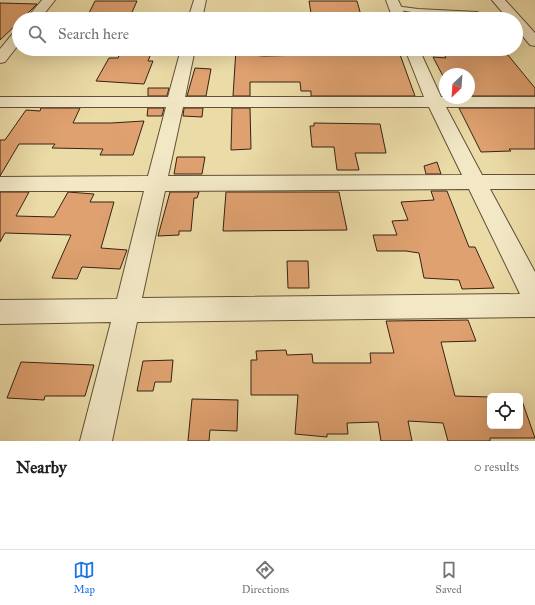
<!DOCTYPE html>
<style>
:root{--surface:#fff;--page:#f6f6f6;--text:#202124;--muted:#757577;--line:#e0e0e0;--accent:#1a73e8}
body{margin:0;font-family:"IM FELL Great Primer",serif;background:var(--page);color:var(--text)}
.controls{position:absolute;right:12px;bottom:12px;display:grid;overflow:hidden;border-radius:6px;box-shadow:0 4px 16px #0002}
.controls button{width:36px;height:36px;display:grid;place-items:center;padding:0;border:0;border-bottom:1px solid var(--line);background:var(--surface);color:var(--text);font:20px sans-serif}
.compass{position:absolute;left:439px;top:68px;width:36px;height:36px;border-radius:50%;background:var(--surface);box-shadow:0 4px 16px #0002;rotate:205deg}
.list{margin:0;padding:0;list-style:none}
h2{display:flex;justify-content:space-between;align-items:center;height:52px;margin:0;padding:0 16px;font-size:17px}
h2 small{font-size:13px;font-weight:400;color:var(--muted)}
.icon{flex:none;width:22px;height:22px;fill:none;stroke:currentColor;stroke-width:2;stroke-linecap:round;stroke-linejoin:round}
.map{position:relative;flex:none;width:535px;height:441px;overflow:hidden}
.search{position:absolute;background:var(--surface);box-shadow:0 4px 16px #0002;left:12px;right:12px;top:12px;height:44px;display:flex;align-items:center;gap:10px;box-sizing:border-box;padding:0 14px;border-radius:22px;color:var(--muted);font-size:15px}
.sheet{height:108px;background:var(--surface)}
nav{display:flex;justify-content:space-around;align-items:center;box-sizing:border-box;height:56px;border-top:1px solid var(--line);background:var(--surface);font-size:11px;color:var(--muted)}
nav a{display:grid;justify-items:center;gap:2px}
nav .on{color:var(--accent)}
.map>svg:first-child{display:block}
.building{fill:#dfa170;stroke:#372214}
.lines{fill:none;stroke-linecap:round;stroke-linejoin:round}
.service-casing{stroke:#645039;stroke-width:2}
.minor-casing{stroke:#645039;stroke-width:2}
.service{fill:#f2e8c6;fill-rule:evenodd}
.minor{fill:#f2e8c6;fill-rule:evenodd}
</style>
<div class="map">
<svg width="535" height="441" viewBox="0 0 535 441">
<rect width="100%" height="100%" fill="#ebdba7"/>
<filter id="stains"><feTurbulence type="fractalNoise" baseFrequency=".005" numOctaves="4"/><feColorMatrix values="0 0 0 0 .2 0 0 0 0 .09 0 0 0 0 .02 0 0 0 .5 -.17"/></filter>
<radialGradient id="worn" r=".72"><stop offset=".6" stop-color="#630" stop-opacity="0"/><stop offset="1" stop-color="#630" stop-opacity=".3"/></radialGradient>
<!-- building -->
<g class="building">
<path d="M95 1H137L129 19H86Z"/>
<path d="M309 1H357L362 19H312Z"/>
<path d="M0 3 37 4 22 19H19V22L0 40Z"/>
<path d="M422 15 474 17V19H424Z"/>
<path d="M122 49H153L148 61H153L144 84 96 81 109 58H118Z"/>
<path d="M236 49H250V55L264 56 308 55 314 49H324V54H376L374 49H398L415 96H311V91H301L300 82H250V96H233Z"/>
<path d="M441 49H503L535 88V96H469V74H445V80L433 57 446 58Z"/>
<path d="M195 68 211 69 206 96H187Z"/>
<path d="M148 88H169L167 96H148Z"/>
<path d="M41 108H80L73 123H111L144 121 133 155H100L103 149 52 148 55 144H19L0 176V140H5L26 110 40 111Z"/>
<path d="M148 108H164L162 116H147Z"/>
<path d="M184 108H203L202 117 183 116Z"/>
<path d="M232 108H250L251 149 231 150Z"/>
<path d="M459 108H535V149H509L511 151 481 152Z"/>
<path d="M314 123 380 124 386 153H355L359 170H337L334 147H312L310 126H314Z"/>
<path d="M177 157H205L202 174H174Z"/>
<path d="M437 162 441 174H426L424 166Z"/>
<path d="M431 191H447L469 247H475L494 288 462 289 459 280 424 278 419 253 406 251H377L373 235H397L392 221 408 220 401 202 434 200Z"/>
<path d="M0 192H29L16 216 54 217 68 192 94 194 90 202H114L101 248 127 250 120 269 82 267 77 279 52 278 71 235 5 233 0 242Z"/>
<path d="M170 192H199L197 198H194L191 231H179V235L158 236Z"/>
<path d="M226 192H339L347 230 223 231Z"/>
<path d="M287 261H308L309 288H288Z"/>
<path d="M468 320 476 341 441 342 455 396 490 397V426H520L521 398 535 438H490V441H448L443 423 408 421 412 441H381L378 422 347 423 348 434H327V437L295 434 298 395H251V360H257L256 351 286 350 287 355 312 354 313 363H371L370 353H394L386 321Z"/>
<path d="M173 360 171 382H155L153 391H137L143 361Z"/>
<path d="M21 362 94 365 85 396H45L44 400 7 398Z"/>
<path d="M192 399 238 400 237 431 210 430 209 441H188Z"/>
</g>
<g class="lines">
<defs>
<path id="service" d="M395 6 418 9 477 12 479 13 484 19H476L475 16 418 13 393 9 392 8Z"/>
<g id="minor">
<path d="M42 0H55L40 19H26Z"/>
<path d="M194 0H206L202 19H188Z"/>
<path d="M386 0H398L407 19H393Z"/>
<path d="M492 0H505L535 33V46L530 45 516 28V19H508Z"/>
<path d="M19 31V44L5 62 0 63V49L14 32Z"/>
<path d="M181 49H195L185 97H424L405 49H419L441 97H535V107H446L482 175H535V189H490L535 272V317L137 322 112 441H80L111 322 0 324V300L117 299 144 191H0V177L148 176 166 107H0V97H168ZM183 107H429L462 175 168 176ZM469 189 520 294 142 298 165 191Z"/>
</g>
</defs>
<!-- service casing -->
<use href="#service" class="service-casing"/>
<!-- minor casing -->
<use href="#minor" class="minor-casing"/>
<!-- service -->
<use href="#service" class="service"/>
<!-- minor -->
<use href="#minor" class="minor"/>
</g>
<rect width="100%" height="100%" filter="url(#stains)"/>
<rect width="100%" height="100%" fill="url(#worn)"/>
</svg>
<div class="controls">
<button><svg class="icon" aria-label="locate" viewBox="0 0 24 24"><circle cx="12" cy="12" r="6"/><path d="M12 2v4M12 18v4M2 12h4M18 12h4"/></svg></button>
</div>
<svg class="compass" viewBox="-18 -18 36 36"><path d="M0-13l5 13h-10z" fill="#e53935"/><path d="M0 13l5-13h-10z" fill="#757577"/></svg>
<div class="search"><svg class="icon" aria-label="search" viewBox="0 0 24 24"><circle cx="10" cy="10" r="6"/><path d="M15 15l6 6"/></svg>Search here</div>
</div>
<section class="sheet">
<h2>Nearby<small>0 results</small></h2>
<ul class="list">
</ul>
</section>
<nav>
<a class="on"><svg class="icon" aria-label="map" viewBox="0 0 24 24"><path d="M3 6l6-2 6 2 6-2v14l-6 2-6-2-6 2zM9 4v14M15 6v14"/></svg>Map</a>
<a><svg class="icon" aria-label="directions" viewBox="0 0 24 24"><path d="M12 3l9 9-9 9-9-9zM9 14v-3h6M13 9l2 2-2 2"/></svg>Directions</a>
<a><svg class="icon" aria-label="saved" viewBox="0 0 24 24"><path d="M7 4h10v16l-5-4-5 4z"/></svg>Saved</a>
</nav>
